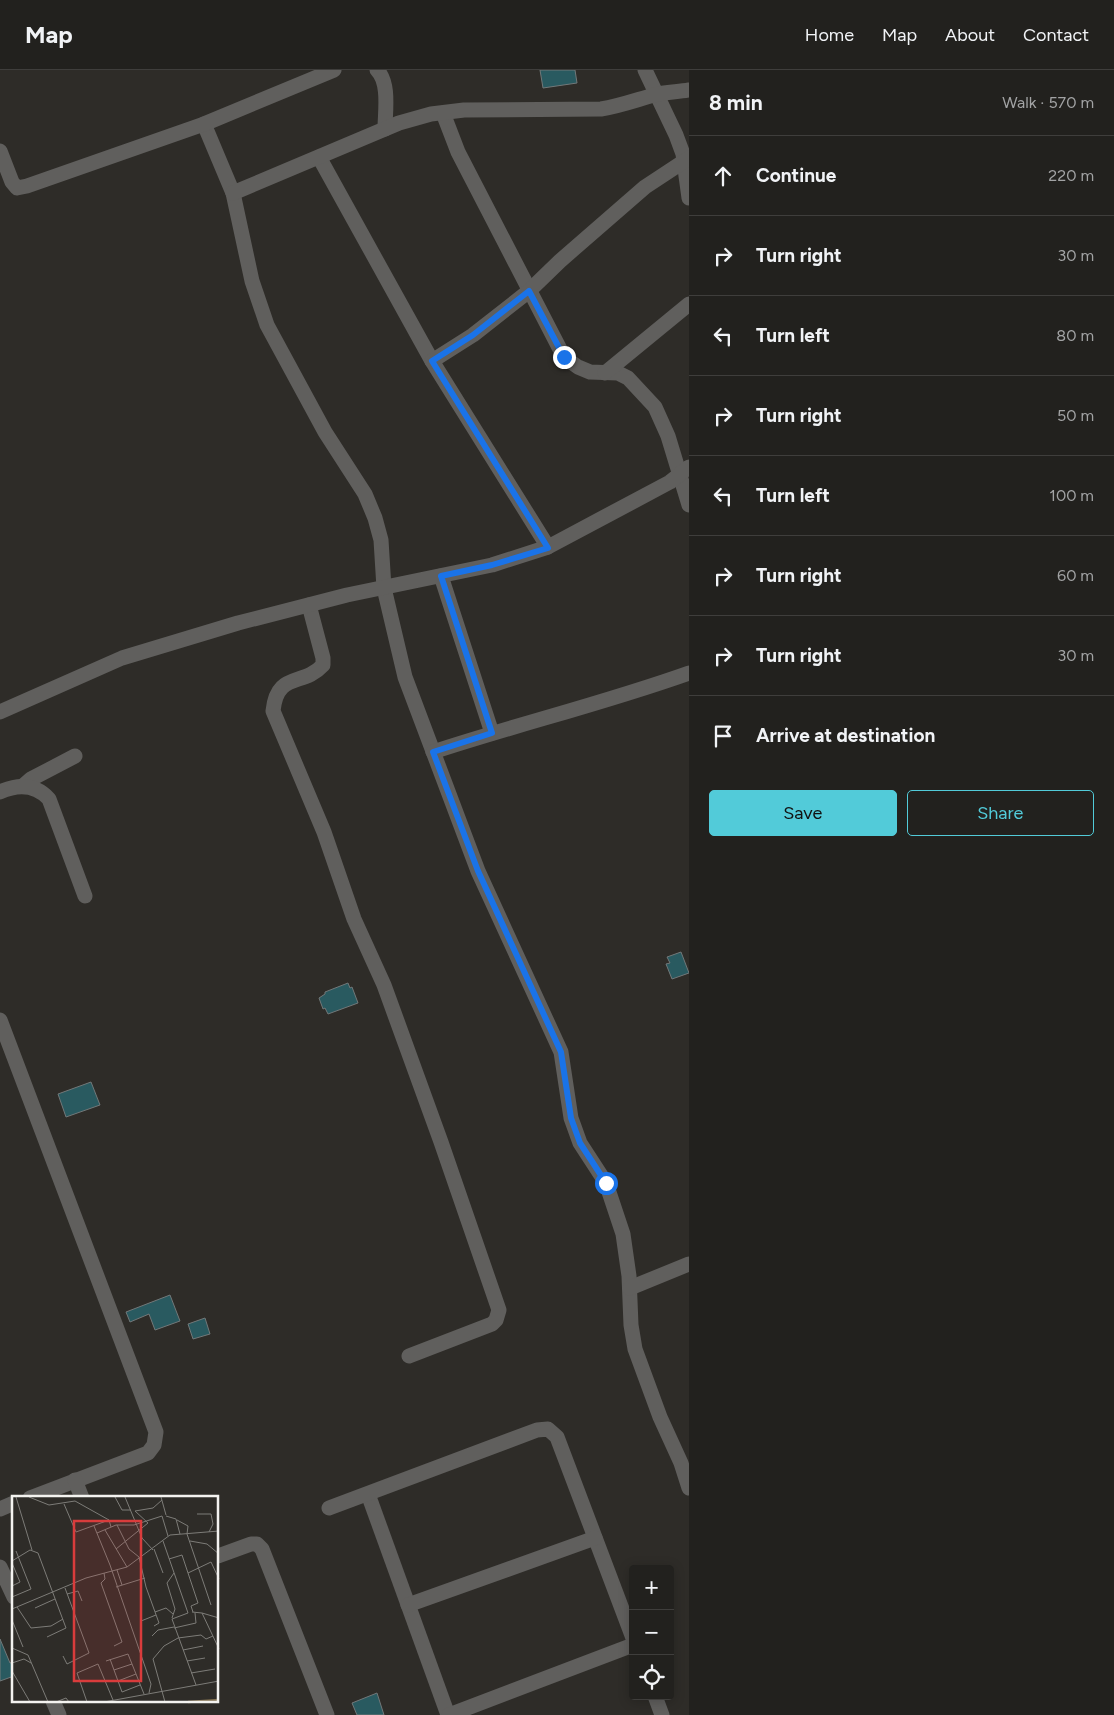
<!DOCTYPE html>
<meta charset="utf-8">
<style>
:root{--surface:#22211e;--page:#2e2e2b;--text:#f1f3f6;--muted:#a2a3a4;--line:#3f3e3c;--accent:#52cbd9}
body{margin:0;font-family:Figtree,sans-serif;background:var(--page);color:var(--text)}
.controls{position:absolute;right:15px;bottom:15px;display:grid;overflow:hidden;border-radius:5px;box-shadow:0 2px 12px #0003}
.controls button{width:45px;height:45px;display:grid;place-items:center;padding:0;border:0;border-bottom:1px solid var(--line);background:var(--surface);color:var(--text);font:25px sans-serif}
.stop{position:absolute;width:15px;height:15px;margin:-11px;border:4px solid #1a73e8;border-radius:50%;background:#fff}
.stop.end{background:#1a73e8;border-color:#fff;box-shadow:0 1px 5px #0008}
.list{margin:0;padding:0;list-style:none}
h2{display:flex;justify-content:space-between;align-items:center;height:65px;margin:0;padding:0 20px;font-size:21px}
h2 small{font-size:16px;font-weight:400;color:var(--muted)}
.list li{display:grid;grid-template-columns:32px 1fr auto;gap:15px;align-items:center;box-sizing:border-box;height:80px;padding:0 20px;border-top:1px solid var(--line)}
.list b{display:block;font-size:19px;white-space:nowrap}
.list em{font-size:16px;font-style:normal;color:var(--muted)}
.actions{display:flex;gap:10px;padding:15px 20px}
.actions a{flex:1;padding:11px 0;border:1px solid var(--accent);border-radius:5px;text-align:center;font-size:18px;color:var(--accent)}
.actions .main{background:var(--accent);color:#111}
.icon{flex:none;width:28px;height:28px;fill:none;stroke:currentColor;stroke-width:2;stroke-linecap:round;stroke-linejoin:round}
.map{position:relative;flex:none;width:689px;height:1645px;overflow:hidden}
header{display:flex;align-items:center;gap:30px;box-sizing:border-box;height:70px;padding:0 25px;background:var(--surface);border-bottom:1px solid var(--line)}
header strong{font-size:24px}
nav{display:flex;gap:28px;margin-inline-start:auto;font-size:18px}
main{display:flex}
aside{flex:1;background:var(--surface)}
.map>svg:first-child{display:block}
.building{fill:#295a60;stroke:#727879}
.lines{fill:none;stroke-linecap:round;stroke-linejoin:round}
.street{stroke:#605f5d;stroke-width:15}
.route{stroke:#1a73e8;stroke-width:6}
.inset-river{fill:none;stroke:#837250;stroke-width:2.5}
.inset-road{fill:none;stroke:#7d7c78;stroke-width:1}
.view{fill:#d93c3c;fill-opacity:0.15;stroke:#d93c3c;stroke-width:2.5}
.inset-edge{fill:none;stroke:#f4f3f0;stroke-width:2.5}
</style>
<header>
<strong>Map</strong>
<nav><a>Home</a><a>Map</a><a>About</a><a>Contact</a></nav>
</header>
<main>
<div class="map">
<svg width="689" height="1645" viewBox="0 0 689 1645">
<rect width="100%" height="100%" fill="#2e2c28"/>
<!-- building -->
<g class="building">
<path d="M540 0H575L577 13 543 18Z"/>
<path d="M681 882 689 903 672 909 666 894 670 893 667 887Z"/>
<path d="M348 913 350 918 352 917 358 933 328 944 325 938 323 939 319 928 325 924V922Z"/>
<path d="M91 1012 100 1035 66 1047 58 1024Z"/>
<path d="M170 1225 180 1251 155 1260 149 1244 130 1252 126 1242Z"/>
<path d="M205 1248 210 1264 193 1269 188 1254Z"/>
<path d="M0 1569 10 1593 14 1592V1606L0 1611Z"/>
<path d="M377 1623 384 1645H357L352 1633Z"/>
</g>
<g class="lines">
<!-- street -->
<g class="street">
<path d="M377 0C390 13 385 42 385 59"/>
<path d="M645 0 676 65 683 84 689 128"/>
<path d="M443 43 458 82 564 287 578 297 590 302 618 303 628 308 655 337 668 366 689 435"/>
<path d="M204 54 233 123 252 211 267 255 325 362 365 424 375 448 381 470 384 518 405 607 478 801 561 982 571 1048 580 1073 606 1113 623 1164 629 1206 631 1255 635 1279 660 1347 681 1393 689 1418"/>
<path d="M0 81 12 112 17 118 27 116 204 54 334 0"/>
<path d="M319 87 432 291 548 477"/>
<path d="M233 123 399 53 431 44 464 40 601 39C620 36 636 30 654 25 665 22 678 22 689 20"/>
<path d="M432 291 473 265 529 221 560 191 645 117 689 88"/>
<path d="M605 303 689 234"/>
<path d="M441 506 492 663"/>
<path d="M309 535 323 588V595C303 617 277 601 273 641L324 762 354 849 384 915 441 1072 499 1240 496 1250 492 1254 409 1286"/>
<path d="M0 642 122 588 238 553 347 525 492 495 548 477 670 412 689 397"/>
<path d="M433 682C518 654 605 633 689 603"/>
<path d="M23 716 31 709 75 686"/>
<path d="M0 722C18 714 35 714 49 729L85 826"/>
<path d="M0 950 156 1362 154 1375 148 1383 30 1428"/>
<path d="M630 1218 689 1194"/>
<path d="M75 1410 82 1428"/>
<path d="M368 1424 448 1645"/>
<path d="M329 1438 537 1360 548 1359 557 1367 633 1568"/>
<path d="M0 1439 14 1433"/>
<path d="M218 1486 251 1474H257L262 1479 327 1645"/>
<path d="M0 1497 14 1527"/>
<path d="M408 1535 595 1468"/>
<path d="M655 1626 662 1645"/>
<path d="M53 1631 59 1645"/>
<path d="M449 1645 633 1575"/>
</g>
</g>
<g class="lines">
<!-- route -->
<path class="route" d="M564 287 529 221 473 265 432 291 548 478 492 495 441 506 492 663 433 682 478 801 561 982 571 1048 580 1073 606 1113"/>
</g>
<!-- overview -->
<g transform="translate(12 1426)">
<rect width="206" height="206" fill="#2e2c28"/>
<path class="inset-river" d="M176 206 207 204"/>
<path class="inset-road" d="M4 1 20 54M17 1 37 9 63 5 97 24M103 1 110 14H119M113 1 130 42 141 54M149 1 154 19M52 8 64 36 97 24 99 31M123 15 141 12 150 4M185 18H199L201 28 197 36M154 20 164 23 168 38M165 24 176 30 175 38 199 109M105 29 117 53 127 61 134 91 147 127 142 130M82 30 98 69 139 188 137 197M93 34 115 71M85 37 104 29H122L150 20 156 40M151 45 176 117 160 123 184 189M178 45 195 48 207 58M104 53 136 27 123 15M142 53 151 77M157 63 170 59 176 77M0 65 18 54 26 57 54 132 35 141M0 67 8 86 0 90M105 74 110 89M92 77 93 83 89 87 110 146 102 150M104 91 133 82M55 98 66 95 70 105M0 101 19 93 4 55M5 111 19 132 39 130 51 123M23 112 43 103M0 113 74 82 115 71 158 39 207 35M143 116 154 112 161 118M180 116 190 117 207 153M181 116 179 110 186 107 176 77 199 66 207 83M190 117 207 122M160 122 163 113 155 87 162 77M0 124 11 151M129 125 144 119M162 132 184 127 183 117M140 140 146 134 162 131M166 142 189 139 194 143 201 140M0 152 16 159 36 206M171 154 191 150M51 160 55 168 77 157 53 92M98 163 110 196 128 189M94 165 116 158 132 198M175 165 193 162M0 167 12 163 19 167M102 174 120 168M0 175 18 206M179 177 203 173M106 185 124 178M44 206 54 202 57 206M75 206 65 177 86 168 101 204M92 206 207 185M153 206 141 163 152 150 166 142"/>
<path class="view" d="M62 25H129V185H62Z"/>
<rect width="206" height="206" class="inset-edge"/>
</g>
</svg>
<div class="controls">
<button>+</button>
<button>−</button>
<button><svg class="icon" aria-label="locate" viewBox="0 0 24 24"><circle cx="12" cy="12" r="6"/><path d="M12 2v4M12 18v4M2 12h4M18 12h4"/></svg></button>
</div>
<div class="stop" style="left:606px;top:1113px"></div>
<div class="stop end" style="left:564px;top:287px"></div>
</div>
<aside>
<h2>8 min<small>Walk · 570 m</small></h2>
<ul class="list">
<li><svg class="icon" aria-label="ahead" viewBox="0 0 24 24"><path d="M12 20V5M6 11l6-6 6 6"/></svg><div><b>Continue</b></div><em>220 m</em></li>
<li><svg class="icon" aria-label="right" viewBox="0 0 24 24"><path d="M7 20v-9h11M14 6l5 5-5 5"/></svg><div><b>Turn right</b></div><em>30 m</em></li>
<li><svg class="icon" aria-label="left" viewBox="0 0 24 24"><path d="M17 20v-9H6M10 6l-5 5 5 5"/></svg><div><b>Turn left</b></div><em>80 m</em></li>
<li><svg class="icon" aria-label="right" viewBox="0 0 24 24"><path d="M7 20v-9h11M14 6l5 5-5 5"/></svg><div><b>Turn right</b></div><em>50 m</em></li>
<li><svg class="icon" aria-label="left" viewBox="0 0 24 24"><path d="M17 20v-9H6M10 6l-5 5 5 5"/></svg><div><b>Turn left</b></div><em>100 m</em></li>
<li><svg class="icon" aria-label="right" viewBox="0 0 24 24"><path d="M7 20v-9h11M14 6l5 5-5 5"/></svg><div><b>Turn right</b></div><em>60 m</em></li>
<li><svg class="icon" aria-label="right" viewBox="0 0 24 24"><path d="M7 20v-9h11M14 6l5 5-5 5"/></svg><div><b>Turn right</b></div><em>30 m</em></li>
<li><svg class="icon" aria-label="arrive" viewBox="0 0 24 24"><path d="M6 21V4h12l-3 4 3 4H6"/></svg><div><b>Arrive at destination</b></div></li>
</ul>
<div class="actions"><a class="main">Save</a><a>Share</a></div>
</aside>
</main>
